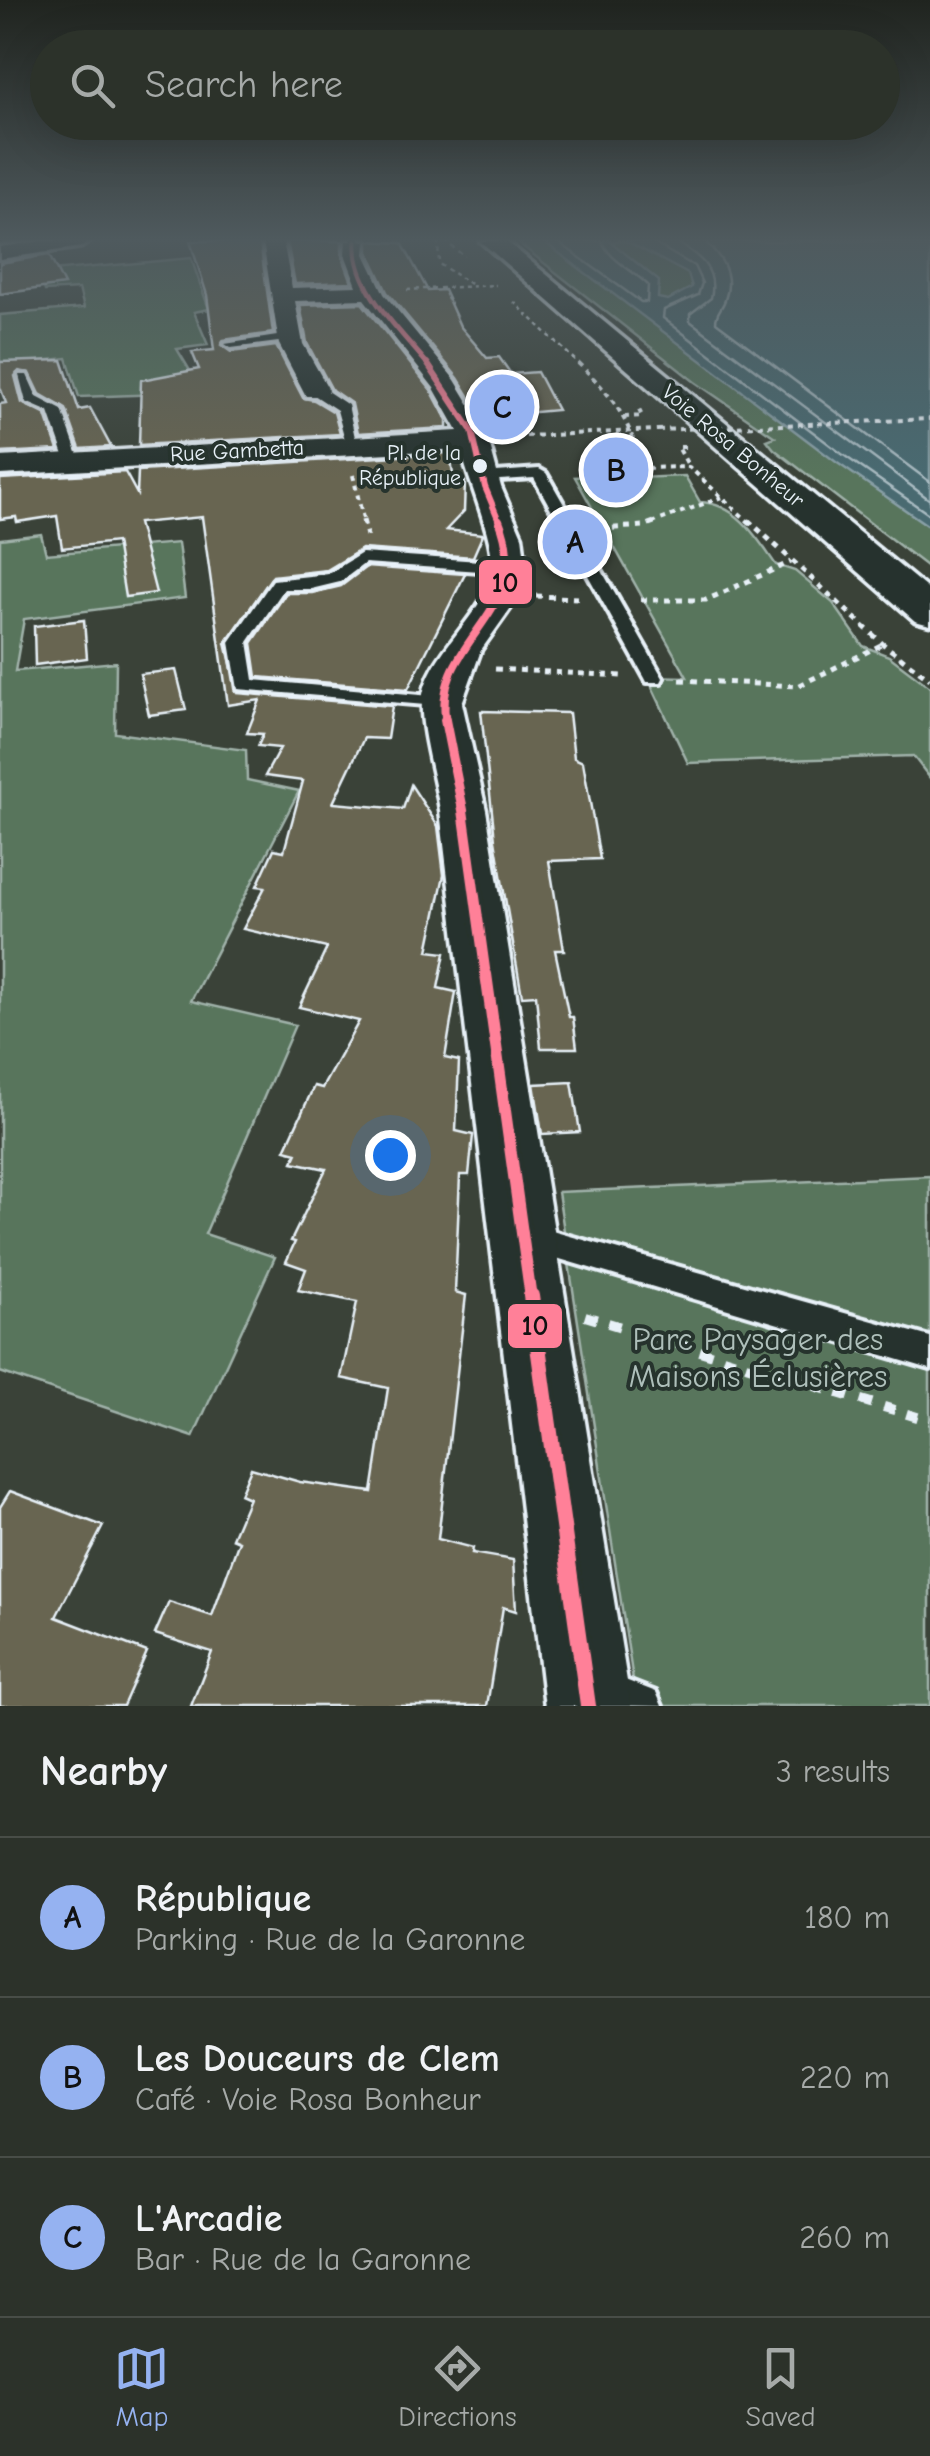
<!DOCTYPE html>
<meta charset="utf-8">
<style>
:root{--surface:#2c322a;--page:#383e36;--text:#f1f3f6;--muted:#a6aaa8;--line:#484d47;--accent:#95b2f1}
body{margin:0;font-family:"Comic Neue",sans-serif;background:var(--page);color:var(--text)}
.you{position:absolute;left:390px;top:1155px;width:35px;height:35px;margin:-25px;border:8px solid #fff;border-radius:50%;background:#1a73e8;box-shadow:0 0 0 15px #1a73e833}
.badge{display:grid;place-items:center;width:65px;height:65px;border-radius:50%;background:var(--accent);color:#111;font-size:32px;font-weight:700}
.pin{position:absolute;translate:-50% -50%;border:5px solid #fff;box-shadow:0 2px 10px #0006}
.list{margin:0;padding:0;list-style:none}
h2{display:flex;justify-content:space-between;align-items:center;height:130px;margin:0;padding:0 40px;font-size:42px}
h2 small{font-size:32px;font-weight:400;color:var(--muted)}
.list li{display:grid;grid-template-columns:65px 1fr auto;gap:30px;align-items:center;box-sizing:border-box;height:160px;padding:0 40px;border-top:2px solid var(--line)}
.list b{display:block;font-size:38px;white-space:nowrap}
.list p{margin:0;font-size:32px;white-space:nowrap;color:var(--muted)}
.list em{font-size:32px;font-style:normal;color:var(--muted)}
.icon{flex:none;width:55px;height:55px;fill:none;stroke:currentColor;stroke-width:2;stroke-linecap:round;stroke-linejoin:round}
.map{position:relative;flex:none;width:930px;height:1706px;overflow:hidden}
.search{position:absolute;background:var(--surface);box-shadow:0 10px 40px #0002;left:30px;right:30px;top:30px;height:110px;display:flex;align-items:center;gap:25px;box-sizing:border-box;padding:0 35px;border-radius:55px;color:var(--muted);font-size:38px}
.sheet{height:610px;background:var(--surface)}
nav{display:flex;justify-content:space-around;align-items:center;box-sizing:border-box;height:140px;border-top:2px solid var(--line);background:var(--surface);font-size:28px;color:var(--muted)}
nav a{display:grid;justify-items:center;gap:5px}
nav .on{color:var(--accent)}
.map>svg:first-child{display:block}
.green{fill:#58745c;stroke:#a0b2aa;stroke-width:2.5}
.water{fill:#4a6a71;stroke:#89a0a7;stroke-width:2.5}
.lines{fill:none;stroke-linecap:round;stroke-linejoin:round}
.shore{stroke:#a9bbc2;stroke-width:2.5}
.building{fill:#686551;stroke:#e8f1f8;stroke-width:2.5}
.service-casing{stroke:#e8f1f8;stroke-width:8}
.minor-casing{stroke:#e8f1f8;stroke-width:7}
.tertiary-casing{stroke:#e8f1f8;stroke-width:7}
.path-far3{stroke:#e8f1f8;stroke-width:2.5;stroke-dasharray:4 4;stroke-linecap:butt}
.path-far2{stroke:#e8f1f8;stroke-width:4;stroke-dasharray:5 5;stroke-linecap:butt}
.path-far1{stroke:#e8f1f8;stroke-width:5;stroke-dasharray:6 6;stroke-linecap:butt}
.path{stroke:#e8f1f8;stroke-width:10;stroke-dasharray:12 12;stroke-linecap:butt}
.service{fill:#26332d;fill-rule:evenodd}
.minor{fill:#26332d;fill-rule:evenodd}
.tertiary{fill:#26332d;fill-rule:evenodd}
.path-bridge{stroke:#e8f1f8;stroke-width:4;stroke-dasharray:5 5;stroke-linecap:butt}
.bus-1-far5-casing{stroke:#26332d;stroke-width:9}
.bus-1-far4-casing{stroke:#26332d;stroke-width:11}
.bus-1-far3-casing{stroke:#26332d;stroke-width:14}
.bus-1-far2-casing{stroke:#26332d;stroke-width:18}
.bus-1-far1-casing{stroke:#26332d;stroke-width:20}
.bus-1-casing{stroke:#26332d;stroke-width:24}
.bus-1-far5{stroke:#ff8098;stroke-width:5}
.bus-1-far4{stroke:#ff8098;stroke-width:6}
.bus-1-far3{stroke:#ff8098;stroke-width:8}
.bus-1-far2{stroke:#ff8098;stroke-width:10}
.bus-1-far1{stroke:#ff8098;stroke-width:12}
.bus-1{stroke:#ff8098;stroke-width:16}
.bus-dot{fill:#e8f1f8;stroke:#26332d;stroke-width:4}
.labels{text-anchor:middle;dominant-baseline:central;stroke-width:8;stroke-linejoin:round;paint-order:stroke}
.far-street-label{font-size:22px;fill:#e8f1f8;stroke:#26332d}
.far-bus-label{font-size:22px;fill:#e8f1f8;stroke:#26332d;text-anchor:end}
.near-park-label{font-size:32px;fill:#aebfba;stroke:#26332d}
.line-badge{stroke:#26332d;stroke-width:4}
.pale-badge-label{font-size:28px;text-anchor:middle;font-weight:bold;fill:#111}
</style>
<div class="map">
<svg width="930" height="1706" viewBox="0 0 930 1706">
<rect width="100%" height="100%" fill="#3a4238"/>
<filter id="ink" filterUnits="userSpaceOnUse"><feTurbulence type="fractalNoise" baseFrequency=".01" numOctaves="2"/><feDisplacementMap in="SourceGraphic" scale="20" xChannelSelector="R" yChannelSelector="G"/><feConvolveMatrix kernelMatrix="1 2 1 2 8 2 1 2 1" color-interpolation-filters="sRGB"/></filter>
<g filter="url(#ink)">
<!-- green -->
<g class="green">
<path d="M516 241H930V569L774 449 767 440 775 437 695 382Z"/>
<path d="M191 258 209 309 194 312 208 345 177 349 192 374 189 393 79 397 67 358 0 365V315L84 308 79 289 45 291 39 272Z"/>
<path d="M610 475 612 479 685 476 700 502C737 504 756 536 776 565L795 571 833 603 863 646 889 656 930 687V778L913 756 688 763 647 676 687 677 575 477Z"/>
<path d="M41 534 46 554 178 543 185 598 24 619 15 671 116 662 115 733 246 750 247 780 299 791 191 1001 295 1025 205 1234 275 1257 193 1437 0 1372V539Z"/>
<path d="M930 1176V1706H637L558 1192Z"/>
</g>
<!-- water -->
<path class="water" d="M543 241H610L659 281 658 298 668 300 692 287 688 274 626 241H930V527L836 462Z"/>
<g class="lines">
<!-- shore -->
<g class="shore">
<path d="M557 241 641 302H647L648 285C633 270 609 260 602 241"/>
<path d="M650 241 694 266 702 283 698 295 664 310 663 318 842 454 930 515"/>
<path d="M675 241C698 255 718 268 711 298L690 314V321L930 500"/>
<path d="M704 241C722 256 734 276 725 300 722 309 716 312 716 322L930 482"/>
</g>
</g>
<!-- building -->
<g class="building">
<path d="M190 241H260L273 333 224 340 221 345 231 352 276 346 303 398 314 400 334 412 340 434 139 445 141 380 199 369 192 352 214 350 207 295Z"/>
<path d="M287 241H342V255L352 282 295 284Z"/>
<path d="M369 241 402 243 428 291 444 290 460 326 487 358 499 357 511 374 537 372 557 410 482 417 458 378 387 292 369 253Z"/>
<path d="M49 255 64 285 0 294V263Z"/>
<path d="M362 303 431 390 447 420V428L358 433 352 404 332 390 307 343 300 305Z"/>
<path d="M62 360 79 410 90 408 111 447 80 449 66 409 40 394 30 373 19 371 15 376 22 403 46 415 58 450 0 453V404L6 403 0 387V362Z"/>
<path d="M450 453 454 482H465L464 511 446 530 483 534 473 557 362 549 327 570 273 576 226 643 238 693 392 706 387 739 364 738 333 803 403 809 411 785 438 826 444 875 428 951 445 953 438 988 456 992 445 1058 459 1061 456 1131 473 1135 469 1175H460L455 1292 466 1295 438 1539 473 1548 472 1553 513 1560 516 1611 503 1607 487 1706H191L212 1652 155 1634 169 1602 212 1616 239 1541 232 1538 249 1498 240 1494 251 1468 300 1482 372 1492 388 1388 341 1378 357 1302 298 1290 306 1269 286 1262 295 1242 291 1241 326 1169 293 1162 297 1153 285 1150 314 1086 322 1088 359 1021 299 1007 327 948 243 929 265 887 257 886 274 849 284 851 303 781 265 776 280 748 258 746 263 734 247 733 260 700 228 705 202 517 138 523 156 593 125 597 116 542 62 548 57 516 17 522 16 517 0 519V479L125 472 137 494 138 471Z"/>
<path d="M366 567 465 574 408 689 257 677 252 643 286 593H312L341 586Z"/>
<path d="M84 620 87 658 35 665 34 626Z"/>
<path d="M176 670 186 710 149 715 140 674Z"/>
<path d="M481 711 569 713 574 758 583 762 600 859 549 861 564 950H555L569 1017H573L577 1048H541L536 995 522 996 495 840Z"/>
<path d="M572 1082 580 1132 542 1134 534 1084Z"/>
<path d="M10 1491 103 1526 56 1617 147 1652 123 1706H0V1507Z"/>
</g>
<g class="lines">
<defs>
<g id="service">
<path d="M290 334 294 336V340L231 348 225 344Z"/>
<path d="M19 375H27L37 397 62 410 80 461 78 464 66 461 49 412 26 402Z"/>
<path d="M311 387H321L348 405 357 447H347L337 410 311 393Z"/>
<path d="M539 469 546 473 663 678 661 682H647L645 678 534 478 482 481 475 477 482 473Z"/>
<path d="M362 553 509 563 517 568 509 573 365 563 340 582 311 589H284L248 642 254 680 442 697 452 703 449 707 238 689 230 642 273 580 328 574Z"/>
<path d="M527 1224 930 1337V1369L516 1246 512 1237 516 1228Z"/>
<path d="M602 1671 656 1692 662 1706 588 1705 582 1691 588 1677Z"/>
</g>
<g id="minor">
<path d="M42 241H91L81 247 0 259V247Z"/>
<path d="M263 241H283L292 288 357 286 345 254 346 241H366L365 254 384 294 455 380 486 431 501 487 522 536 526 568 520 595 481 650 462 703 486 810 631 1706H545L440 810C436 783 420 728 422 703 426 651 488 615 492 568 494 537 468 482 461 449L0 475V457L458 431 434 388 364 299 295 301 303 344 329 390 326 396H306L279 344Z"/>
</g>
<path id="tertiary" d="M480 241H506L930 591V625L915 621Z"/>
</defs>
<!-- service casing -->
<use href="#service" class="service-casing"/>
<!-- minor casing -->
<use href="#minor" class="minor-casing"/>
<!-- tertiary casing -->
<use href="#tertiary" class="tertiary-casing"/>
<!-- path-far3 -->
<g class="path-far3">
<path d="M438 241 439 264 472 285"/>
<path d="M445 241 464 256"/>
<path d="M407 290 496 285"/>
<path d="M514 302 581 366"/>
</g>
<!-- path-far2 -->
<g class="path-far2">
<path d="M578 363C615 398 629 419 642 468L689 467 750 523"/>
<path d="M624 417 642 416 638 408"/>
<path d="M506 437 658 430"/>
<path d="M685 447H678L689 467"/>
<path d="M353 475 364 523"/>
<path d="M652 523 722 497"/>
</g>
<!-- path-far1 -->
<g class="path-far1">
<path d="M363 520 367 536"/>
<path d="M748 520 883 644 930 679"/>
<path d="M601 529 644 526 659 520"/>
<path d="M536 596 578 598"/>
<path d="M641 600H706L791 562"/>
<path d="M495 669 622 676"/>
<path d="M680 680 798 686 883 644"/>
</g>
<!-- path -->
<path class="path" d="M585 1316 930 1421"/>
<!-- service -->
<use href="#service" class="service"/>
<!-- minor -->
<use href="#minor" class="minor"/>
<!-- tertiary -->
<use href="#tertiary" class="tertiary"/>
<!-- path-bridge -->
<path class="path-bridge" d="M658 430 930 419"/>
<defs>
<path id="bus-1-far5" d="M356 241C352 288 402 332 429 366"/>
<path id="bus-1-far4" d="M427 363 472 431 485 487 500 523"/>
<path id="bus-1-far3" d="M446 723C430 640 537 614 499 520"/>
<path id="bus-1-far2" d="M445 720 463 810 486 976"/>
<path id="bus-1-far1" d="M486 974 531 1298"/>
<path id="bus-1" d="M531 1296 588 1706"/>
</defs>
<!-- bus-1-far5 casing -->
<use href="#bus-1-far5" class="bus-1-far5-casing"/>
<!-- bus-1-far4 casing -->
<use href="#bus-1-far4" class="bus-1-far4-casing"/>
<!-- bus-1-far3 casing -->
<use href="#bus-1-far3" class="bus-1-far3-casing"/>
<!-- bus-1-far2 casing -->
<use href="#bus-1-far2" class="bus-1-far2-casing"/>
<!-- bus-1-far1 casing -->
<use href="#bus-1-far1" class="bus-1-far1-casing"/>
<!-- bus-1 casing -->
<use href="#bus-1" class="bus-1-casing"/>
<!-- bus-1-far5 -->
<use href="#bus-1-far5" class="bus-1-far5"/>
<!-- bus-1-far4 -->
<use href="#bus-1-far4" class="bus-1-far4"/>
<!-- bus-1-far3 -->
<use href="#bus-1-far3" class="bus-1-far3"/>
<!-- bus-1-far2 -->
<use href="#bus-1-far2" class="bus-1-far2"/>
<!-- bus-1-far1 -->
<use href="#bus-1-far1" class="bus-1-far1"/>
<!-- bus-1 -->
<use href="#bus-1" class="bus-1"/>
</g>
</g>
<!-- sky -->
<linearGradient id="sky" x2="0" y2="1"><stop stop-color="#20241f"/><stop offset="0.5" stop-color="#4f5a5e"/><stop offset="1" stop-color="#4f5a5e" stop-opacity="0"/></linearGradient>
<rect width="930" height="479" fill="url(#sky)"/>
<!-- markers -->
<circle class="bus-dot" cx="480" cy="466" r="9"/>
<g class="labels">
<!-- far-street labels -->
<g class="far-street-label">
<text transform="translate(733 446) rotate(40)">Voie Rosa Bonheur</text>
<text transform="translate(237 451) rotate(-3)">Rue Gambetta</text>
</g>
<!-- far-bus labels -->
<g class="far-bus-label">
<text x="461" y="453">Pl. de la<tspan x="461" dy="25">République</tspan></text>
</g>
<!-- near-park labels -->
<g class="near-park-label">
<text x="758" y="1339">Parc Paysager des<tspan x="758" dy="37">Maisons Éclusières</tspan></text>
</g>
</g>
<g class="line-badge">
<rect x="477" y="558" width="57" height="48" rx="10" fill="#ff8098"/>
<rect x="506" y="1302" width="58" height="48" rx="10" fill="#ff8098"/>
</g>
<g class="pale-badge-label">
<text x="505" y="592">10</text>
<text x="535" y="1335">10</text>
</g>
</svg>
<div class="you"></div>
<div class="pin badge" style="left:575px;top:542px">A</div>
<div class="pin badge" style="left:616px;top:470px">B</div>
<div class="pin badge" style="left:502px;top:407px">C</div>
<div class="search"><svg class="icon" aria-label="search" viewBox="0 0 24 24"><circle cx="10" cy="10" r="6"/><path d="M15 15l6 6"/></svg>Search here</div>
</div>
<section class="sheet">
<h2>Nearby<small>3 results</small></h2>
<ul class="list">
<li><span class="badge">A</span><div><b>République</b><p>Parking · Rue de la Garonne</p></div><em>180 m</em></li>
<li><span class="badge">B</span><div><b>Les Douceurs de Clem</b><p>Café · Voie Rosa Bonheur</p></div><em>220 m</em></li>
<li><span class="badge">C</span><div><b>L'Arcadie</b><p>Bar · Rue de la Garonne</p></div><em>260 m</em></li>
</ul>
</section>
<nav>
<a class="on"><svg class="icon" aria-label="map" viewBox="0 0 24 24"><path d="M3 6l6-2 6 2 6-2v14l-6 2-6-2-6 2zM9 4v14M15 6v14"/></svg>Map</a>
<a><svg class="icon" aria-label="directions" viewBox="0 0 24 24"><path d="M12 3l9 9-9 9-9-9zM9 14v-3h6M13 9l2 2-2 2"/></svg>Directions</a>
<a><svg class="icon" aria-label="saved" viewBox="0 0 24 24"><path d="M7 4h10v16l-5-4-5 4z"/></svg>Saved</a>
</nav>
